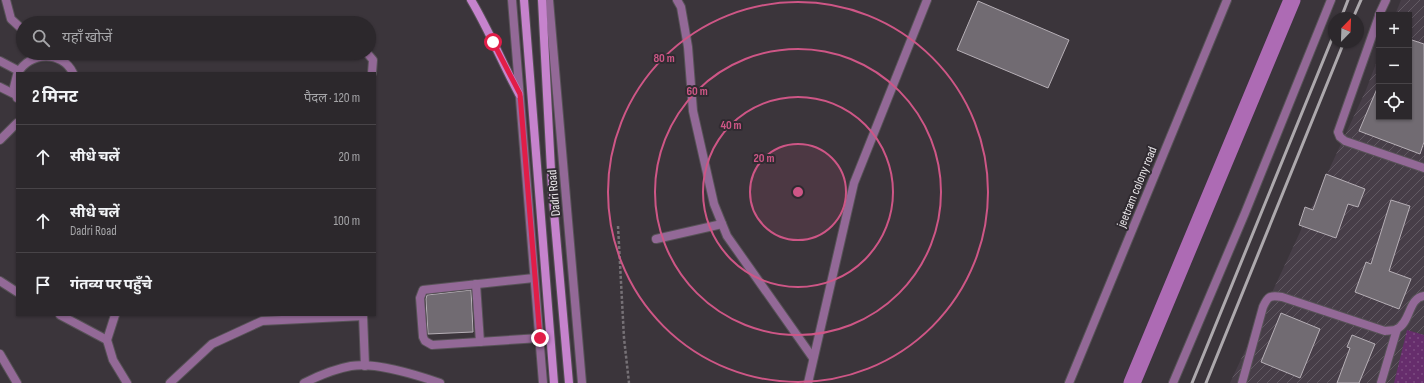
<!DOCTYPE html>
<html lang="hi">
<meta charset="utf-8">
<style>
:root{--surface:#2c282c;--page:#383438;--text:#f1f3f6;--muted:#a6a6a9;--line:#484448}
body{margin:0;font-family:"Sofia Sans Condensed","Noto Sans Devanagari",sans-serif;background:var(--page);color:var(--text)}
.controls{position:absolute;right:12px;top:12px;display:grid;overflow:hidden;border-radius:0px;box-shadow:0 1px 3px #0004}
.controls button{width:36px;height:36px;display:grid;place-items:center;padding:0;border:0;border-bottom:1px solid var(--line);background:var(--surface);color:var(--text);font:20px sans-serif}
.compass{position:absolute;left:1328px;top:12px;width:36px;height:36px;border-radius:50%;background:var(--surface);box-shadow:0 1px 3px #0004;rotate:23deg}
.stop{position:absolute;width:12px;height:12px;margin:-9px;border:3px solid #e11d48;border-radius:50%;background:#fff}
.stop.end{background:#e11d48;border-color:#fff;box-shadow:0 1px 4px #0008}
.list{margin:0;padding:0;list-style:none}
h2{display:flex;justify-content:space-between;align-items:center;height:52px;margin:0;padding:0 16px;font-size:17px}
h2 small{font-size:13px;font-weight:400;color:var(--muted)}
.list li{display:grid;grid-template-columns:26px 1fr auto;gap:12px;align-items:center;box-sizing:border-box;height:64px;padding:0 16px;border-top:1px solid var(--line)}
.list b{display:block;font-size:15px;white-space:nowrap}
.list p{margin:0;font-size:13px;white-space:nowrap;color:var(--muted)}
.list em{font-size:13px;font-style:normal;color:var(--muted)}
.icon{flex:none;width:22px;height:22px;fill:none;stroke:currentColor;stroke-width:2;stroke-linecap:round;stroke-linejoin:round}
.map{position:relative;flex:none;width:1424px;height:383px;overflow:hidden}
.search{position:absolute;background:var(--surface);box-shadow:0 1px 3px #0004;left:16px;top:16px;width:360px;height:44px;display:flex;align-items:center;gap:10px;box-sizing:border-box;padding:0 14px;border-radius:22px;color:var(--muted);font-size:15px}
.panel{position:absolute;background:var(--surface);box-shadow:0 1px 3px #0004;left:16px;top:72px;width:360px;height:244px;border-radius:0px}
.map>svg:first-child{display:block}
.industrial{fill:url(#industrial-furrows)}
.green{fill:url(#green-dots)}
.lines{fill:none;stroke-linecap:round;stroke-linejoin:round}
.canal{stroke:#ad6bb4;stroke-width:17}
.building{fill:#716b72;stroke:#b6afb6}
.service-casing{stroke:#575257;stroke-width:10}
.tertiary-casing{stroke:#575257;stroke-width:10}
.secondary-casing{stroke:#575257;stroke-width:10}
.path{stroke:#767176;stroke-width:2.5;stroke-dasharray:3 2;stroke-linecap:butt}
.service{stroke:#936997;stroke-width:8}
.tertiary{stroke:#936997;stroke-width:8}
.secondary{stroke:#c683cd;stroke-width:8}
.rail{stroke:#ada9ad;stroke-width:3}
.route{stroke:#e11d48;stroke-width:5}
.ring{fill:none;stroke:#ce5686;stroke-width:2}
.labels{text-anchor:middle;dominant-baseline:central;stroke-width:4;stroke-linejoin:round;paint-order:stroke}
.street-label{font-size:13px;fill:#ebe8eb;stroke:#302b31}
.centre{fill:#ce5686;stroke:#302b31;stroke-width:2}
.ring-label{font-size:12px;text-anchor:middle;font-weight:bold;fill:#ce5686;stroke:#302b31;stroke-width:4;stroke-linejoin:round;paint-order:stroke}
</style>
<div class="map">
<svg width="1424" height="383" viewBox="0 0 1424 383">
<defs>
<pattern id="industrial-furrows" width="10" height="10" patternUnits="userSpaceOnUse"><rect width="10" height="10" fill="#473e48"/><path d="M-1 1l2-2M0 10L10 0M9 11l2-2" fill="none" stroke="#625a63"/></pattern>
<pattern id="green-dots" width="8" height="8" patternUnits="userSpaceOnUse"><rect width="8" height="8" fill="#662d6c"/><path d="M2 2h.1M6 6h.1" fill="none" stroke="#7c4b81" stroke-width="1.8" stroke-linecap="round"/></pattern>
</defs>
<rect width="100%" height="100%" fill="#3b353b"/>
<!-- industrial -->
<path class="industrial" d="M1401 0H1424V383H1230L1366 90 1379 56V117H1409V15H1395Z"/>
<!-- green -->
<path class="green" d="M1407 330 1424 335V383H1394Z"/>
<g class="lines">
<!-- canal -->
<path class="canal" d="M1132 383 1292 0"/>
</g>
<!-- building -->
<g class="building">
<path d="M978 1 1069 40 1048 88 957 50Z"/>
<path d="M1409 39 1424 44V142L1420 154 1359 131 1379 84V117H1409Z"/>
<path d="M1326 174 1365 189 1358 207 1348 204 1336 238 1299 225 1305 207 1313 210Z"/>
<path d="M1391 200 1410 206 1389 271 1411 279 1399 309 1355 292 1366 262 1371 264Z"/>
<path d="M471 290 473 332 428 334 426 299 427 295Z"/>
<path d="M1281 313 1320 329 1300 378 1261 362Z"/>
<path d="M1352 335 1375 344 1359 383H1337L1350 348 1347 347Z"/>
</g>
<g class="lines">
<defs>
<g id="service">
<path d="M6 0 11 19 23 30"/>
<path d="M677 0 681 7 688 47 693 111 714 204 727 236 813 358"/>
<path d="M1379 15 1386 0"/>
<path d="M1379 16 1338 132 1340 137 1345 141 1424 168"/>
<path d="M367 53 373 60 372 73"/>
<path d="M0 61 19 71"/>
<path d="M18 73C29 52 62 50 73 73"/>
<path d="M17 75 14 87 17 98"/>
<path d="M0 87 16 95"/>
<path d="M0 140 17 123"/>
<path d="M656 239 722 224"/>
<path d="M534 278 423 290 420 298 423 337 425 341 432 345 540 338"/>
<path d="M0 281 17 292"/>
<path d="M476 284 480 342"/>
<path d="M60 315 107 340"/>
<path d="M115 315 107 340 113 360 127 383"/>
<path d="M363 315 365 366"/>
<path d="M170 383 212 344 262 321 363 316"/>
<path d="M808 383 854 183 927 0"/>
<path d="M1242 383 1263 307C1268 296 1270 295 1282 297L1385 331C1388 330 1394 331 1397 329 1411 322 1408 298 1424 296"/>
<path d="M1381 383 1397 329"/>
</g>
<g id="tertiary">
<path d="M512 0 543 383"/>
<path d="M549 0 582 383"/>
<path d="M0 354 17 383"/>
<path d="M304 383C320 375 334 369 351 366 375 362 417 375 440 383"/>
<path d="M1069 383 1227 0"/>
<path d="M1173 383 1245 213 1331 0"/>
</g>
<g id="secondary">
<path d="M471 0C489 30 502 63 519 94"/>
<path d="M524 0 554 383"/>
<path d="M542 0 552 189 569 383"/>
</g>
</defs>
<!-- service casing -->
<use href="#service" class="service-casing"/>
<!-- tertiary casing -->
<use href="#tertiary" class="tertiary-casing"/>
<!-- secondary casing -->
<use href="#secondary" class="secondary-casing"/>
<!-- path -->
<path class="path" d="M618 226 624 338 629 383"/>
<!-- service -->
<use href="#service" class="service"/>
<!-- tertiary -->
<use href="#tertiary" class="tertiary"/>
<!-- secondary -->
<use href="#secondary" class="secondary"/>
<!-- rail -->
<g class="rail">
<path d="M1341 18 1348 0"/>
<path d="M1353 18 1361 0"/>
<path d="M1192 383 1334 34"/>
<path d="M1206 383 1344 42"/>
</g>
</g>
<g class="lines">
<!-- route -->
<path class="route" d="M493 42 520 94 540 338"/>
</g>
<!-- distance rings -->
<circle cx="798" cy="192" r="48" fill="#ce5686" fill-opacity=".12"/>
<g class="ring">
<circle cx="798" cy="192" r="48"/>
<circle cx="798" cy="192" r="95"/>
<circle cx="798" cy="192" r="143"/>
<circle cx="798" cy="192" r="190"/>
</g>
<g class="labels">
<!-- street labels -->
<g class="street-label">
<text transform="translate(1137 187) rotate(-68)">jeetram colony road</text>
<text transform="translate(554 193) rotate(-95)">Dadri Road</text>
</g>
</g>
<circle cx="798" cy="192" r="6" class="centre"/>
<g class="ring-label">
<text x="664" y="62">80 m</text>
<text x="697" y="95">60 m</text>
<text x="731" y="129">40 m</text>
<text x="764" y="162">20 m</text>
</g>
</svg>
<div class="controls">
<button>+</button>
<button>−</button>
<button><svg class="icon" aria-label="locate" viewBox="0 0 24 24"><circle cx="12" cy="12" r="6"/><path d="M12 2v4M12 18v4M2 12h4M18 12h4"/></svg></button>
</div>
<svg class="compass" viewBox="-18 -18 36 36"><path d="M0-13l5 13h-10z" fill="#e53935"/><path d="M0 13l5-13h-10z" fill="#a6a6a9"/></svg>
<div class="stop" style="left:493px;top:42px"></div>
<div class="stop end" style="left:540px;top:338px"></div>
<div class="search"><svg class="icon" aria-label="search" viewBox="0 0 24 24"><circle cx="10" cy="10" r="6"/><path d="M15 15l6 6"/></svg>यहाँ खोजें</div>
<section class="panel">
<h2>2 मिनट<small>पैदल · 120 m</small></h2>
<ul class="list">
<li><svg class="icon" aria-label="ahead" viewBox="0 0 24 24"><path d="M12 20V5M6 11l6-6 6 6"/></svg><div><b>सीधे चलें</b></div><em>20 m</em></li>
<li><svg class="icon" aria-label="ahead" viewBox="0 0 24 24"><path d="M12 20V5M6 11l6-6 6 6"/></svg><div><b>सीधे चलें</b><p>Dadri Road</p></div><em>100 m</em></li>
<li><svg class="icon" aria-label="arrive" viewBox="0 0 24 24"><path d="M6 21V4h12l-3 4 3 4H6"/></svg><div><b>गंतव्य पर पहुँचे</b></div></li>
</ul>
</section>
</div>
